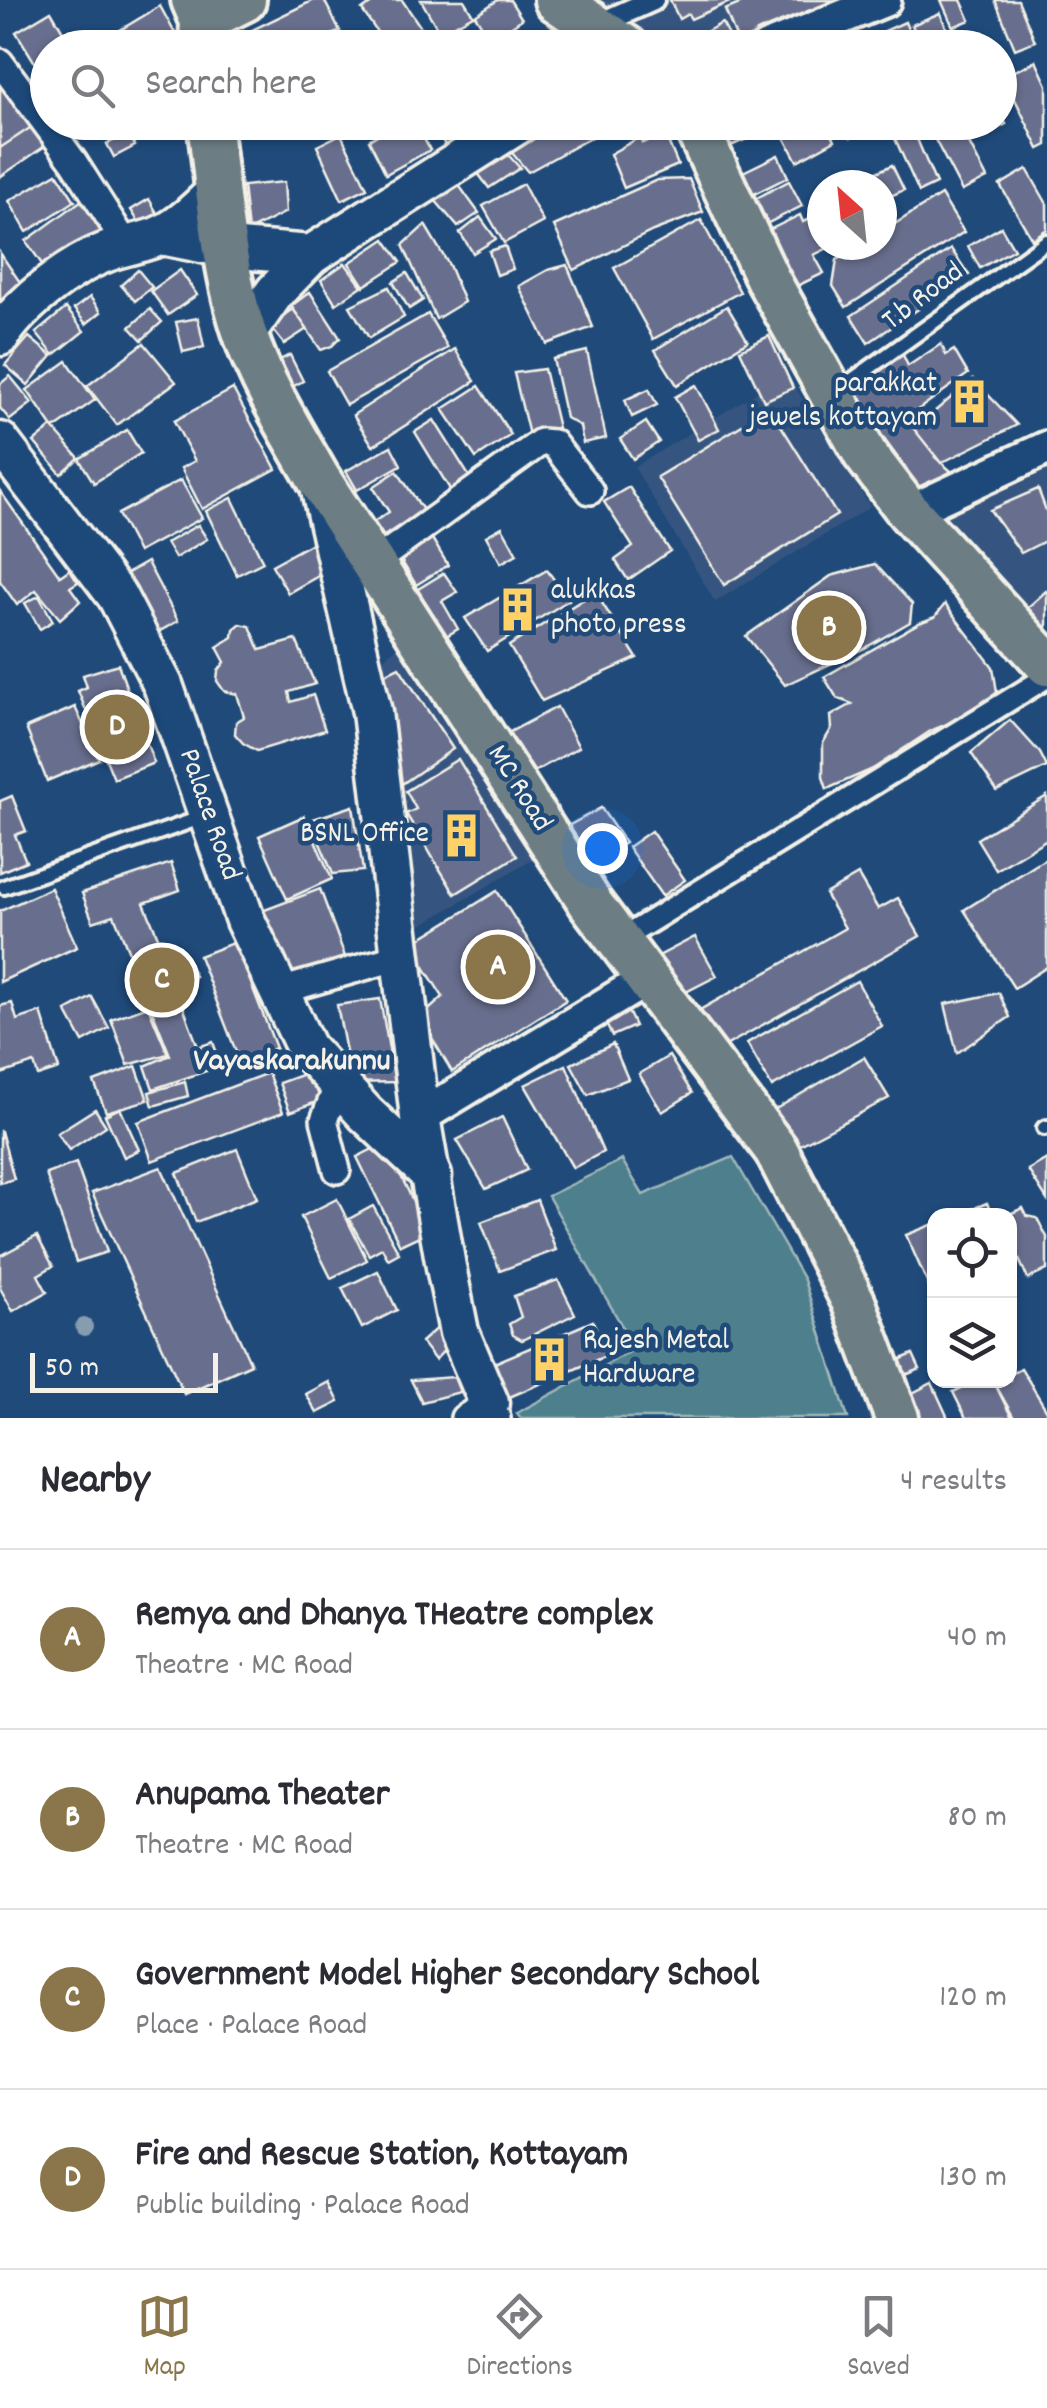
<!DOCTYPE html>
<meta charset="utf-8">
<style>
:root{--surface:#fff;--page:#f2f2f3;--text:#2b2b33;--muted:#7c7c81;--line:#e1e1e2;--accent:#8a764a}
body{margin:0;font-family:Dekko,sans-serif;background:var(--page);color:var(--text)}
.controls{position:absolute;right:30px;bottom:30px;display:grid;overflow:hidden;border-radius:20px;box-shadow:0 2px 8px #0004}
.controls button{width:90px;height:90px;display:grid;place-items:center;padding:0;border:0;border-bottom:2px solid var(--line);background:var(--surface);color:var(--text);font:50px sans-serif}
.compass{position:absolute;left:807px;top:170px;width:90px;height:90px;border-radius:50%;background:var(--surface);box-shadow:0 2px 8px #0004;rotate:333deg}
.scale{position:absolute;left:30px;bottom:25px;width:188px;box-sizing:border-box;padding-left:10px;border:5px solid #f4f1e8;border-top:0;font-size:28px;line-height:35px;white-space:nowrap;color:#f4f1e8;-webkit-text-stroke:8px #1f4a7a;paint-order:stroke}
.you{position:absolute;left:602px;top:848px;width:35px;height:35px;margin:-25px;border:8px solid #fff;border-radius:50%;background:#1a73e8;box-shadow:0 0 0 15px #1a73e833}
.badge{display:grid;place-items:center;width:65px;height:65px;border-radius:50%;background:var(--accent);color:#fff;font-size:32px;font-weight:700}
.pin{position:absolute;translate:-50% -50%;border:5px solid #fff;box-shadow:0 2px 10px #0006}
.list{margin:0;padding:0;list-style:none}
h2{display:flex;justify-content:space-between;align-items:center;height:130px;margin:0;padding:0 40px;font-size:42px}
h2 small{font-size:32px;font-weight:400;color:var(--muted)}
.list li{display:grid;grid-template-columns:65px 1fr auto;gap:30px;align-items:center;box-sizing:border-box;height:180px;padding:0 40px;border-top:2px solid var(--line)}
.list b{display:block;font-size:38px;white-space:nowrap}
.list p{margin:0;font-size:32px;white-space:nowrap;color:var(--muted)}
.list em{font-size:32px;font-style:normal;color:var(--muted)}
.icon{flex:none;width:55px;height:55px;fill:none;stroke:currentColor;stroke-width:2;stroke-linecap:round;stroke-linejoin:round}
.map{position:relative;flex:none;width:1047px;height:1418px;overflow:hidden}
.search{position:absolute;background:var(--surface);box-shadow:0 2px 8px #0004;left:30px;right:30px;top:30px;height:110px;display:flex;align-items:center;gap:25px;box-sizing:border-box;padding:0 35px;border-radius:55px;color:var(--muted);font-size:38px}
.sheet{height:850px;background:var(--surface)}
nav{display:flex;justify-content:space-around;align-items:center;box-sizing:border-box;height:140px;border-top:2px solid var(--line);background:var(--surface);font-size:28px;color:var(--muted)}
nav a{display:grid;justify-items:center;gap:5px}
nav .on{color:var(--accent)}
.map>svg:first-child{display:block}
.built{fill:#355580}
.green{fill:#4e808c;stroke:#a1b8ba;stroke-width:2.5}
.building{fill:#676e8d;stroke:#f4f1e8;stroke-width:2.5}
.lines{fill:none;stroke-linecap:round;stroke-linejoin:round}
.service-casing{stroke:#f4f1e8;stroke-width:20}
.pedestrian-casing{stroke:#f4f1e8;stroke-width:28}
.minor-casing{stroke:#f4f1e8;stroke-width:32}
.tertiary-casing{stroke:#f4f1e8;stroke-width:40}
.secondary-casing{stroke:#f4f1e8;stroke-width:45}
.trunk-casing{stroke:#f4f1e8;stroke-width:50}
.service{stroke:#1f4a7a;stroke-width:12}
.pedestrian{stroke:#1f4a7a;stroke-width:20}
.minor{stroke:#1f4a7a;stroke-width:25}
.tertiary{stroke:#1f4a7a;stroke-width:32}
.secondary{stroke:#1f4a7a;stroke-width:38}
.trunk{stroke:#6c7e84;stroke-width:42}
.tree{fill:#869caf}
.labels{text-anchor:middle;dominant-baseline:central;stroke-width:9;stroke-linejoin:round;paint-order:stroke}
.street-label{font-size:30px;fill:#f4f1e8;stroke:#1f4a7a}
.poi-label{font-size:30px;fill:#f4f1e8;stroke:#1f4a7a;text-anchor:end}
.neighbourhood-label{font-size:32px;font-weight:bold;fill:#f4f1e8;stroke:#1f4a7a}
</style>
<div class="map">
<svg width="1047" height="1418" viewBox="0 0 1047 1418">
<rect width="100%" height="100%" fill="#1f4a7a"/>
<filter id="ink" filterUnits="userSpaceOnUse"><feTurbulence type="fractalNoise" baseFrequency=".01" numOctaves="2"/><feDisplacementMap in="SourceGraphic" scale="20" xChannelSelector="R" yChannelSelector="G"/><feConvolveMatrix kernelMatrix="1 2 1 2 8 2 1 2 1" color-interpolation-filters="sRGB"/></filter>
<g filter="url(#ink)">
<!-- built -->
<g class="built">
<path d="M562 0H857L742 48 638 47Z"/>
<path d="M787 374 870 507 715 602 634 467Z"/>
<path d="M1047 471V639L925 525Z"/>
<path d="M398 647 534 859 404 935 371 667Z"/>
</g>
<!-- green -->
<path class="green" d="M733 1157 804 1280 848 1418H521L517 1413 635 1349 548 1196 622 1160 643 1195Z"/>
<!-- building -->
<g class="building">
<path d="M314 0H324L340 31 304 48H261L252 30Z"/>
<path d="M376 0H402L435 48H388L362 10Z"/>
<path d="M421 0H464L473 15 440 33Z"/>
<path d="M498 0H510L522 19 491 40 475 15Z"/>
<path d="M670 0H734L691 19 688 14 679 19Z"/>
<path d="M749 0H837L738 42 725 10Z"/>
<path d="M941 0H961L970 20 953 27Z"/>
<path d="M995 0H1018L1035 41 1015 49Z"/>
<path d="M160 6 183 48H93L97 44Z"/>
<path d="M51 11 69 42 61 48H48V54L39 58 44 68 40 71 16 32Z"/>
<path d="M940 13 954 46 922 48 912 25Z"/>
<path d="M905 22 916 48H857L855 44Z"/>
<path d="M722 23 736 48H679V47Z"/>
<path d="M483 34 492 48H460Z"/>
<path d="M1036 61 1047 85V145L1039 149 1004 76Z"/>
<path d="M0 66 51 142 0 177Z"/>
<path d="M0 79 36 124 0 148Z"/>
<path d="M1000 112 1006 124 980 138 972 122H1000Z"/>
<path d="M98 122H132L109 138Z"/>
<path d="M387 122H415L430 150 386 174 369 140 390 127Z"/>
<path d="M448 122H463L470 138 447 150 437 128Z"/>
<path d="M550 122H608L610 127 528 172 508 148Z"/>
<path d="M715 122H758L763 132 726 148Z"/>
<path d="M776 122H826L835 140 797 161Z"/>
<path d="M843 122H870L872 126 851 137Z"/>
<path d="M936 122 914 132 936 184 919 192 888 123Z"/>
<path d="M945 122H958L987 178 962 191 930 130Z"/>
<path d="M129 133 135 146 114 157 107 144Z"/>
<path d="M341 134 367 188 342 200 317 146Z"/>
<path d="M665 134 678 165 624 188 610 154 640 137 642 143Z"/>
<path d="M503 149 520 168 489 188 474 168Z"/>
<path d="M778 155 788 177 750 196 739 174Z"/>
<path d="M892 165 904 190 882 200V185H849Z"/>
<path d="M1027 169 1047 204V229L1032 239 1000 185Z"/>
<path d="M57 173 75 201 27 232 9 201Z"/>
<path d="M689 179 703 212 653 231 574 270 554 226 657 180Z"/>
<path d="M789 181 802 206 764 225 751 201Z"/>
<path d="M284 182 286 212 248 231 243 186Z"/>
<path d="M458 184 479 213 458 227 435 200Z"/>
<path d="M523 184 543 222 504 243 483 206Z"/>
<path d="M941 195 964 232 846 307 833 286 837 260 861 245H882V232Z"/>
<path d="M149 199 161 220 144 231 131 210Z"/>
<path d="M82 200 106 235 46 270 26 241Z"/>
<path d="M822 213V245H834L814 255 824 273 795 287 767 231 800 215 803 222Z"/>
<path d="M480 217 496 239 473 253 460 233Z"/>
<path d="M701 220 740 292 653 339 614 268Z"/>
<path d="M425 225 449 265 464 302 436 319 403 245Z"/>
<path d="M1001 227 1014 249 980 268 968 246Z"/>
<path d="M385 239 401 262 364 286 349 263Z"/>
<path d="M505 246 513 269 497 275 489 251Z"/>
<path d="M951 249 969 275 868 343 851 316Z"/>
<path d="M0 253 24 288 0 310Z"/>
<path d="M345 263 362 286 336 304 321 280Z"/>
<path d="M567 265 593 327 547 344 519 286 548 270Z"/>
<path d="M138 270 152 287 135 301 121 285Z"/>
<path d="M180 270 197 295 168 315 151 291Z"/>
<path d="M407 273 423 300 409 309 393 282Z"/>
<path d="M389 287 404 317 369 338 350 306Z"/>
<path d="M310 292 340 338 332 346 321 350 291 306Z"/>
<path d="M90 297 101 312 86 324 74 309Z"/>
<path d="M727 306 748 341 677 385 655 350Z"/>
<path d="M66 308 84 331 54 355 36 333Z"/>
<path d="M150 309 162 322 142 340 130 327Z"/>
<path d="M293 309 307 329 284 344 269 325Z"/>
<path d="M428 314 448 348 346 405 327 371Z"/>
<path d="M198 318 204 347 183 352 176 322Z"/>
<path d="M769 336 793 388 764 401 740 350Z"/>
<path d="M29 337 52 356 28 385 5 365Z"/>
<path d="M144 343 176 382 117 425 87 386Z"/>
<path d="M941 344 946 355 954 350 968 374 916 411 942 452 935 457 951 471 924 494 852 395 865 387 860 379 903 355 908 366Z"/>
<path d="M455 349 475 381 373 446 353 415Z"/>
<path d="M587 351 606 438 583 443 580 426 566 418 553 359Z"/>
<path d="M290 355 303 381 288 389 274 363Z"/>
<path d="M67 361 95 400 54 429 27 390Z"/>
<path d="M544 369 558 428 529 435 514 373Z"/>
<path d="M10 376 32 403 10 420 0 408V384Z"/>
<path d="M973 379 1017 425 941 463 914 429Z"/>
<path d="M696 385 719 429 698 440 675 397Z"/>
<path d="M479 386 511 435 476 458 443 409Z"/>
<path d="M233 389 276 469 202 509 181 468 195 461 174 421Z"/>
<path d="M649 389 657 405 632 417 625 400Z"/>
<path d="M770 408 837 515 724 585 657 477Z"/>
<path d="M434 420 471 479 451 491 415 432Z"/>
<path d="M646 422 659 442 633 459 620 439Z"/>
<path d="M52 427 79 458 61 474 34 442Z"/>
<path d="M127 430 141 453 94 483 79 459Z"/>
<path d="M391 446 401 465 357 490 346 471Z"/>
<path d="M397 471 423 510 381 538 372 523 389 512 373 487Z"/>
<path d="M181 480 202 518 138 552 118 514Z"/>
<path d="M629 487 670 551 628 580 615 560 633 547 604 502Z"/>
<path d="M1038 489 1047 513V540L1021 553 990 510Z"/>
<path d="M0 491 60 576 70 569 78 582 70 587 80 601 60 619 36 590 17 605 0 581Z"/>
<path d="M232 498 263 562 237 575 206 511Z"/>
<path d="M198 525 207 539 175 558 166 543Z"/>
<path d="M502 527 517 554 501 563 486 536Z"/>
<path d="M428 532 448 565 416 585 396 552Z"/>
<path d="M312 543 327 571 288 593 272 565Z"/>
<path d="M147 562 178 621 158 632 126 574Z"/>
<path d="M875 564 912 604 910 622 865 648 785 685 746 636 831 576Z"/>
<path d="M547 570 569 600 487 651 465 618Z"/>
<path d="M444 573 457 592 442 601 458 629 438 641 410 594Z"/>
<path d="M1046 591 1047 592V634L1025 610Z"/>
<path d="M595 592 637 658 542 701 509 646Z"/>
<path d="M39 596 53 621 40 629 25 603Z"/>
<path d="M945 604 993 667 997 692 987 703 967 716 932 730 873 769 827 789 823 777V743L832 728 831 716 852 704 837 698 824 677 919 623 935 617Z"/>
<path d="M240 624 250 626 260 650 296 640 315 684 289 692 291 702 313 695 325 730 257 751 243 743 235 734 236 722 244 717 237 694 224 691 217 681 218 671 225 662 217 647 233 637 234 629Z"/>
<path d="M118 664 154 763 114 779 78 691 87 687 83 675Z"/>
<path d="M399 667 453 749 402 784 391 755 376 678Z"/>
<path d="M75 707 99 759 47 781 26 728Z"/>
<path d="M557 707 579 747 530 774 508 733Z"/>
<path d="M1010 720 1040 753 1047 767 997 791 971 753Z"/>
<path d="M458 759 517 856 455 894 406 814 416 809 406 791Z"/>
<path d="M12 796 26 831 15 835 26 861 0 872V801Z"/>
<path d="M1047 796V839L996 870 977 839Z"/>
<path d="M353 806 363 871 333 874 310 820Z"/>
<path d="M601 808 625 843 581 868 557 832Z"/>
<path d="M304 816 332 879 287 899 259 836Z"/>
<path d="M651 831 685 880 662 896 628 847Z"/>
<path d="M1047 858V967L1014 988 964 910Z"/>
<path d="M171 863 180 890 144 903 168 961 185 956 195 976 175 984 198 1047 213 1042 219 1059 218 1067 153 1089 145 1066 170 1055 114 915 93 922 82 893Z"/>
<path d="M858 875 878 909 898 898 920 936 720 1049 698 1011 845 928 825 894Z"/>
<path d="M51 888 77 947 0 982V911Z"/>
<path d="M320 889 347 962 289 983 262 911Z"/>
<path d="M497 891 566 1000 452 1072 420 1018 443 997 410 945Z"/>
<path d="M695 937 717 976 672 999 651 960Z"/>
<path d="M235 942 276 1048 240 1062 199 956Z"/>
<path d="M857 981 882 1026 772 1087 747 1043Z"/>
<path d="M999 993 1010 1017 957 1053 945 1004Z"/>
<path d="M92 997 109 1028 83 1042 66 1011Z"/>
<path d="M380 999 395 1082 352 1083 337 1005Z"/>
<path d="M12 1003 17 1020 41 1012 59 1069 38 1076 34 1063 1 1074 0 1006Z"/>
<path d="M148 1006 168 1054 128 1065 111 1019Z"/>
<path d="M628 1011 635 1026 612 1036 605 1022Z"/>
<path d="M613 1044 628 1079 588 1095 571 1064Z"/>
<path d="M669 1056 692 1093 662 1112 639 1074Z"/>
<path d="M864 1057 889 1098 800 1145 774 1110Z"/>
<path d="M566 1065 603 1152 573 1168 525 1085Z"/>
<path d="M136 1066 148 1100 106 1112 94 1082Z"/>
<path d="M312 1071 322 1100 290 1112 279 1083Z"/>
<path d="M268 1073 283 1112 152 1161 138 1122Z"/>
<path d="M185 1082 188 1096 153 1106 149 1092Z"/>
<path d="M120 1108 139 1150 124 1157 105 1115Z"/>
<path d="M95 1109 106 1126 69 1150 57 1133Z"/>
<path d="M502 1117 527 1170 486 1189 457 1140Z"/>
<path d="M1 1131 14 1179 0 1183V1131Z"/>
<path d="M385 1143 428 1232 400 1245 357 1157Z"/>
<path d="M237 1149 257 1198 196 1222 177 1173Z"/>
<path d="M1047 1159V1200L1028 1170Z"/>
<path d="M76 1163 107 1252 76 1262 46 1174Z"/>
<path d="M161 1167 251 1364 184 1394 92 1193Z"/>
<path d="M337 1199 367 1260 331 1278 301 1217Z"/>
<path d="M537 1200 556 1250 500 1271 481 1222Z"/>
<path d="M987 1203 992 1216H955Z"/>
<path d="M373 1206 399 1253 388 1259 382 1248 369 1255 349 1219Z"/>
<path d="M1023 1208 1027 1216 1037 1218 1047 1237V1270L1028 1279 1010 1240V1216H1005Z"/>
<path d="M934 1224V1298L906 1235Z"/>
<path d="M37 1236 53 1266 38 1275 47 1292 13 1311 0 1288V1256Z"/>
<path d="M378 1271 397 1310 362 1328 342 1288Z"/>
<path d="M558 1280 575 1314 522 1340 513 1335 509 1324 521 1317 514 1296Z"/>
<path d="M593 1321 608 1355 507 1398 492 1364Z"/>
<path d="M439 1326 454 1340 435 1360 421 1342Z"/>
<path d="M913 1354 920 1369 891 1381 885 1366Z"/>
<path d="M1021 1368 1047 1411V1418H1014L995 1384 1010 1380V1375Z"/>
<path d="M454 1377 460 1392 422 1402 411 1380Z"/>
<path d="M978 1380H993L1012 1418H966L953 1392Z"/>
<path d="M329 1382 339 1402 317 1413 306 1394Z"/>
<path d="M932 1383 948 1418H904L897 1401Z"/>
</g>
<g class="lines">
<defs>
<g id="service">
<path d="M837 391 1047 241"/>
<path d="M4 887 206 816"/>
<path d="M1044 1128 1047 1127"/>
</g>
<g id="pedestrian">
<path d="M595 26 653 0"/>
<path d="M620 940 1047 677"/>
</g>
<g id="minor">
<path d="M0 62 74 162 126 244"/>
<path d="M372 564 541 442 553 443 590 491"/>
<path d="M280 991 399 957"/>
<path d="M337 1170 324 1120 338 1084"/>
<path d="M464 1418 489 1403 497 1418"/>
</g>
<g id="tertiary">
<path d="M767 48 884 0"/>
<path d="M909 512 1047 448"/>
<path d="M420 1117 647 979"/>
</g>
<g id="secondary">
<path d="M162 235 227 248 311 255"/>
<path d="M245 335 275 292 311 255 521 122"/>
<path d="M0 336C19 305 70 266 104 253 123 245 146 243 164 234 185 223 202 205 219 189"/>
<path d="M0 442 117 596 163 685 245 920 306 1048 365 1113 432 1176"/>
<path d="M321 490 372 712 420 1117 446 1267 459 1332 489 1403"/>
</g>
<g id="trunk">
<path d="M193 0 202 21 201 48"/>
<path d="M556 0 627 48"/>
<path d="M202 21 244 0"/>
<path d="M209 122C218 190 223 270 245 334 262 385 292 432 318 478L591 904 776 1150 853 1301 897 1418"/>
<path d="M694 122 768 280 865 454 909 512 1047 664"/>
</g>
</defs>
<!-- service casing -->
<use href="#service" class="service-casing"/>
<!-- pedestrian casing -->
<use href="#pedestrian" class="pedestrian-casing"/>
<!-- minor casing -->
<use href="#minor" class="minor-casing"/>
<!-- tertiary casing -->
<use href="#tertiary" class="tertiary-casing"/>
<!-- secondary casing -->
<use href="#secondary" class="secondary-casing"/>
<!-- trunk casing -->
<use href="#trunk" class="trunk-casing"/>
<!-- service -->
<use href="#service" class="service"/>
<!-- pedestrian -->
<use href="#pedestrian" class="pedestrian"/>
<!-- minor -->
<use href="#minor" class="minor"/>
<!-- tertiary -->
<use href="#tertiary" class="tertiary"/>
<!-- secondary -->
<use href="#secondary" class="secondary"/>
<!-- trunk -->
<use href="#trunk" class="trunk"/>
</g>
<!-- trees -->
<circle class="tree" cx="84" cy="1327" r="9"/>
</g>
<!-- icons -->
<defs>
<symbol id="building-bare" viewBox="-9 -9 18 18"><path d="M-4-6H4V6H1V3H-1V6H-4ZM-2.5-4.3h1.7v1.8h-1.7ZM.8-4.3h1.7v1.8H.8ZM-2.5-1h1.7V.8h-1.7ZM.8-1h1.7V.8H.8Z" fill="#ffd166" stroke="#1f4a7a" stroke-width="2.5" paint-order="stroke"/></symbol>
</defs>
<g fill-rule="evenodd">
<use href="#building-bare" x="938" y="370" width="63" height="63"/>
<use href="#building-bare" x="486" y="578" width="63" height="63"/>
<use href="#building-bare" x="430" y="804" width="63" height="63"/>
<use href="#building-bare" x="518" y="1328" width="63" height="63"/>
</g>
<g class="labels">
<!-- street labels -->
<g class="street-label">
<text transform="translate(924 298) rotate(-37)">T.b Road</text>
<text transform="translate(518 789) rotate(58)">MC Road</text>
<text transform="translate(208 815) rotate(71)">Palace Road</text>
</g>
<!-- poi labels -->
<g class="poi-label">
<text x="937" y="385">parakkat<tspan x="937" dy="34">jewels kottayam</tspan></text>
<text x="551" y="592" text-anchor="start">alukkas<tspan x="551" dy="34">photo press</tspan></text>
<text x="429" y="835">BSNL Office</text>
<text x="583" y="1342" text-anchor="start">Rajesh Metal<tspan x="583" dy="34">Hardware</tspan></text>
</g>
<!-- neighbourhood labels -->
<g class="neighbourhood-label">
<text x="292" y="1063">Vayaskarakunnu</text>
</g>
</g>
</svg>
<div class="controls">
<button><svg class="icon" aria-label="locate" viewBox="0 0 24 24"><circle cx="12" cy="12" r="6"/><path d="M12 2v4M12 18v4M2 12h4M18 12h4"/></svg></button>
<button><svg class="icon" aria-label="layers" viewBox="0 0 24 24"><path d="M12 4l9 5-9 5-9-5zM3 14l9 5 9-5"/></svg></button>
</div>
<svg class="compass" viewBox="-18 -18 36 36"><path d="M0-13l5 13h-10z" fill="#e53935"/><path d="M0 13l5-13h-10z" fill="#7c7c81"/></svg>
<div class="scale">50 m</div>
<div class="you"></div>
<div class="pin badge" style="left:498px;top:967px">A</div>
<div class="pin badge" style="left:829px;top:628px">B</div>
<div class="pin badge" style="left:162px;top:980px">C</div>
<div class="pin badge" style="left:117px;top:727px">D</div>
<div class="search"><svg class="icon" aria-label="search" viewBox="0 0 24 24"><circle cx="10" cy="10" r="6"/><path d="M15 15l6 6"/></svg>Search here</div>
</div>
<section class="sheet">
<h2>Nearby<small>4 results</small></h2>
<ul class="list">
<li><span class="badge">A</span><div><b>Remya and Dhanya THeatre complex</b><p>Theatre · MC Road</p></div><em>40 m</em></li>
<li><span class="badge">B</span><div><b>Anupama Theater</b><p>Theatre · MC Road</p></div><em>80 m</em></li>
<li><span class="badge">C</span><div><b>Government Model Higher Secondary School</b><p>Place · Palace Road</p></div><em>120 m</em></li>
<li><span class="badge">D</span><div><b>Fire and Rescue Station, Kottayam</b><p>Public building · Palace Road</p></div><em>130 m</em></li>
</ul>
</section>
<nav>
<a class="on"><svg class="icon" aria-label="map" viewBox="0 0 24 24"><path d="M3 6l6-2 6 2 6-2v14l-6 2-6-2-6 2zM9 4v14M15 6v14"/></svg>Map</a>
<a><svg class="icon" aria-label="directions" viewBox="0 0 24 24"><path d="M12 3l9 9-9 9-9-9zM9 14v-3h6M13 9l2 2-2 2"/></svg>Directions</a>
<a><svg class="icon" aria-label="saved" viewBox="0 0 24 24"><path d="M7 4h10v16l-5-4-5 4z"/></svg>Saved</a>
</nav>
